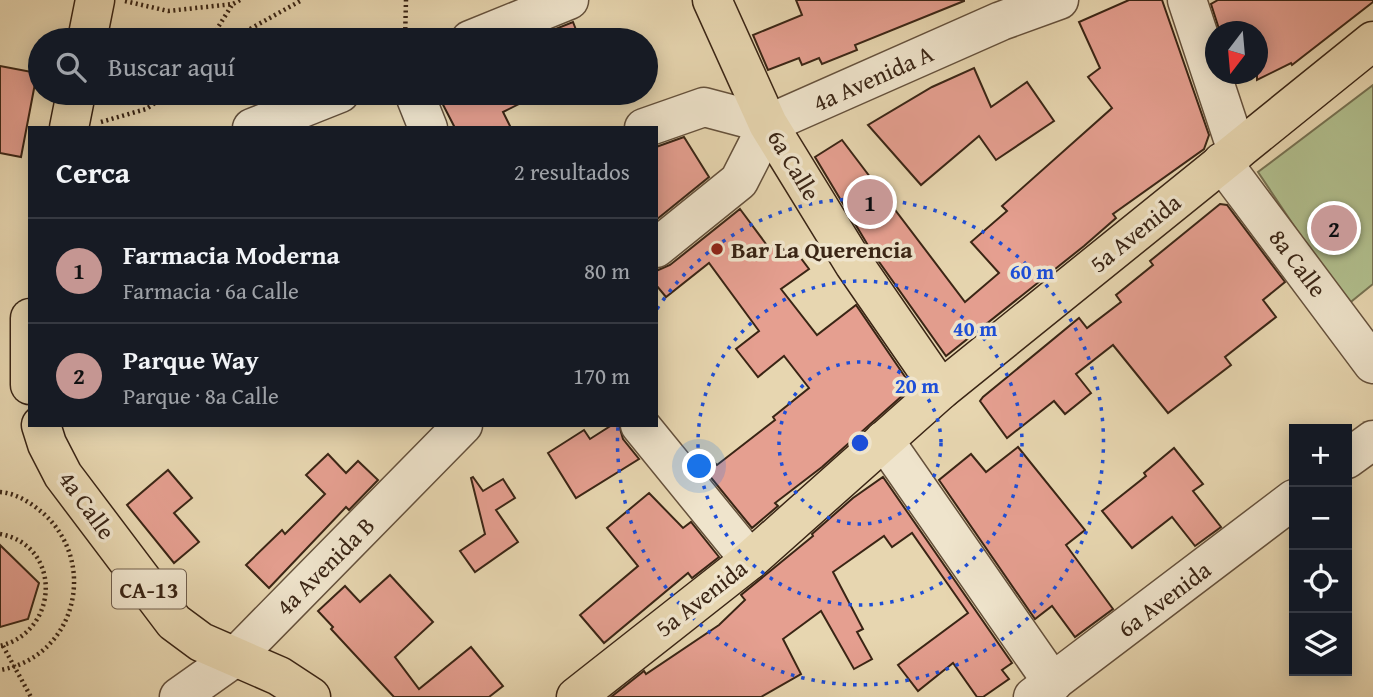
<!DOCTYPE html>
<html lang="es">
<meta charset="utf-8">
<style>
:root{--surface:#171b24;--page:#20242c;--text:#f1f3f6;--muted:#9ea1a6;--line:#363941;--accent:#c59692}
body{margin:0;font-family:"Gentium Book Plus",serif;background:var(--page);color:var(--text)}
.controls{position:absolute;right:21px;bottom:21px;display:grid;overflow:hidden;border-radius:0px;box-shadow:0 4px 18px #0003}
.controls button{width:63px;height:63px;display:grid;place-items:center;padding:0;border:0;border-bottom:2px solid var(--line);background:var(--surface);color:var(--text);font:35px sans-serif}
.compass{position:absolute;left:1205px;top:21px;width:63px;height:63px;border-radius:50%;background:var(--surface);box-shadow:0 4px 18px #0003;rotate:196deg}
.you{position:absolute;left:700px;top:467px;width:24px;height:24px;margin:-18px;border:5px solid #fff;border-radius:50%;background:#1a73e8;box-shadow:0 0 0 10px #1a73e833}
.badge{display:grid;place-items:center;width:46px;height:46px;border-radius:50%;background:var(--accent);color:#111;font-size:23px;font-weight:700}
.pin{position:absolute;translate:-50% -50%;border:4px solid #fff;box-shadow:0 2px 7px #0006}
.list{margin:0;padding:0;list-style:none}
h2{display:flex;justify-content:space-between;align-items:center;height:91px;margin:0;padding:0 28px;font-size:30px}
h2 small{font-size:23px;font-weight:400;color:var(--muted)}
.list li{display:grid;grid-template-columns:46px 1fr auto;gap:21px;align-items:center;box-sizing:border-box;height:105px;padding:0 28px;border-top:2px solid var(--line)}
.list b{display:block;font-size:26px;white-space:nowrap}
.list p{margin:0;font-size:23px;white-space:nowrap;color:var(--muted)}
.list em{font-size:23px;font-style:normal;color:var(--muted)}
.icon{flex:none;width:38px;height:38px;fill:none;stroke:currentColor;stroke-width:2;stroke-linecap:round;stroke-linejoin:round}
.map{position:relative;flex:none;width:1373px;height:697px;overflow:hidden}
.search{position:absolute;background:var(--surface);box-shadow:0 4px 18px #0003;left:28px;top:28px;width:630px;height:77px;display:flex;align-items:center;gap:18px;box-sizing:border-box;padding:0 24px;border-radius:38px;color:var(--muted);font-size:26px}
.panel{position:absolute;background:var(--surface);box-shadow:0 4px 18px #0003;left:28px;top:126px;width:630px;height:301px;border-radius:0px}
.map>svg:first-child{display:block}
.green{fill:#b1bf8e;stroke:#767252;stroke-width:2}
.building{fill:#e59f90;stroke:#3a2515;stroke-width:2}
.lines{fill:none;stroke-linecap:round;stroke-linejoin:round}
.minor-casing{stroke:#65513c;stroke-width:41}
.major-casing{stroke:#3a2515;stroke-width:41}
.path{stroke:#3a2515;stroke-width:4.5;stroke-dasharray:2 3.5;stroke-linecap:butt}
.minor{stroke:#efe4cc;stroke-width:38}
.major{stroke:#e7d6b0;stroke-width:38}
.ring{fill:none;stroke:#1d4ed8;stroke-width:3.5;stroke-dasharray:3.5 7}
.poi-dot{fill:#8f2418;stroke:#efe4cc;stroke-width:2.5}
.labels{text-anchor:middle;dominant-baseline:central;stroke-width:7;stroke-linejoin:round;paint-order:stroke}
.shield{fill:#efe4cc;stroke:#705e4c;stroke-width:2}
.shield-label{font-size:23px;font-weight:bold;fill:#3a2515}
.street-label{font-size:24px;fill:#3a2515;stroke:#efe4cc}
.poi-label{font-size:24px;font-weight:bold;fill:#3a2515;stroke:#efe4cc;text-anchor:start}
.centre{fill:#1d4ed8;stroke:#efe4cc;stroke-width:3.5}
.ring-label{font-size:21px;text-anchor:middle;font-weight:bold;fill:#1d4ed8;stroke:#efe4cc;stroke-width:7;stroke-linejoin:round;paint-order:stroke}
</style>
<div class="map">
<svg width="1373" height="697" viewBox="0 0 1373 697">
<rect width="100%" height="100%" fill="#e7d6b0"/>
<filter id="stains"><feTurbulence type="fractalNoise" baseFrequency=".00286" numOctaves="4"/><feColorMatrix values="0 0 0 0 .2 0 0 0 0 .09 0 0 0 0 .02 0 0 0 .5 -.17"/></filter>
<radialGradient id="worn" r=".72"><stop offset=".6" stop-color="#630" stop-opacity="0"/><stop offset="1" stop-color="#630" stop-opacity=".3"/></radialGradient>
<!-- green -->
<path class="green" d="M1373 85V284L1347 305 1258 172Z"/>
<!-- building -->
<g class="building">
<path d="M796 0H964V1L855 45 857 50 822 64 819 58 802 65 799 58 768 70 753 35 802 15Z"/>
<path d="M1129 0H1162L1209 135 1204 149 1113 214 1116 218 1084 246 946 356 872 252 815 157 842 140 965 302 999 273 971 242 1007 211 1002 206 1112 108 1088 77 1100 68 1079 22Z"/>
<path d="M1218 0H1373V2L1292 65 1291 63 1257 80V32H1220L1211 4Z"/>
<path d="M573 22 580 40H528Z"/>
<path d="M0 66 37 73 21 157 0 153Z"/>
<path d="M974 68 991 107 1027 82 1054 121 996 160 979 136 921 185 868 125 932 87Z"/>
<path d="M437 93H541L503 112 511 128H455Z"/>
<path d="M684 137 709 177 656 220V147Z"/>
<path d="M1220 204 1227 205 1285 282 1263 300 1276 317 1225 357 1231 365 1168 413 1113 345 1076 374 1091 393 1065 414 1054 401 1007 438 980 401 983 397 1079 318 1087 328 1121 302 1116 295 1153 265 1150 261Z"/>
<path d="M740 209 769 248 778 242 787 254 794 249 809 269 781 289 817 335 856 305 912 387 822 467 775 503 778 506 752 528 704 469 714 462 717 465 775 420 773 417 809 388 784 356 758 377 736 349 759 331 709 263 666 297 656 285V271L670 265Z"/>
<path d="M612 425H619L623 439 639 459 576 498 548 453 584 430 590 439Z"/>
<path d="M1018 447 1085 530 1066 545 1113 609 1075 637 1052 606 1035 619 939 480 971 454 986 472Z"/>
<path d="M1174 448 1203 484 1193 491 1221 527 1195 546 1172 517 1132 548 1102 511 1146 476 1144 473Z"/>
<path d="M328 454 346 473 358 461 378 480 349 510 346 507 269 588 246 565 282 530 285 534 325 494 306 475Z"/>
<path d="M168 470 192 498 174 513 199 542 174 563 127 505Z"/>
<path d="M473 477 483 491 503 479 515 498 496 510 518 542 475 572 460 551 485 534 471 478Z"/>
<path d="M883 477 1012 663 1002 670 1009 679 983 697H977L953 663 918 691 898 665 968 613 912 533 892 547 884 536 833 572 863 629 857 632 872 659 854 669 821 611 783 639 801 674 761 697H611L644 671 646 674 719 625 745 600 741 595 813 536 812 534 853 498Z"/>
<path d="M649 493 683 528 691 522 719 557 692 578 688 573 604 643 580 615 638 566 607 528Z"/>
<path d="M0 545 39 583 28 619 0 627Z"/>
<path d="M390 575 433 622 395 657 419 689 471 647 503 686 489 697H394L331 629 333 627 318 611 345 586 360 602Z"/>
</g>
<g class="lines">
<defs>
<g id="minor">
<path d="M1187 0 1237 151"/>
<path d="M470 40 569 0"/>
<path d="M414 93 428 128"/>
<path d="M252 128 340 93"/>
<path d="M644 128 704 107 768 124 1001 21 1059 0"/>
<path d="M1222 162 1373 364"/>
<path d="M656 248 739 181 768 124"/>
<path d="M640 425 750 560"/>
<path d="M884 440 1053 683"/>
<path d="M1347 459 1373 440"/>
<path d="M179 697 234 658 463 425"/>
<path d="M1033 697 1294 499"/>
</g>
<g id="major">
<path d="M712 0 768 124 854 264 941 390"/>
<path d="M87 40 95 0"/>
<path d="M69 128 76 93"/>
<path d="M30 318V385"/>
<path d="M41 425 47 444 63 475 174 622 201 642 279 676 311 697"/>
<path d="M576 697 750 560 941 390 1373 41"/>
</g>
</defs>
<!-- minor casing -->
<use href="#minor" class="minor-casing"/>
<!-- major casing -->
<use href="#major" class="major-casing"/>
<!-- path -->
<g class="path">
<path d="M125 1 168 11 233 4 240 0"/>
<path d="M210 40 232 5"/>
<path d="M238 40 248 30 302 0"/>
<path d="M405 40 406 0"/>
<path d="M101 122 146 109 170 93"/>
<path d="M0 492C16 493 31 503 43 513 99 563 76 657 0 670"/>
<path d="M0 534C62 545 60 631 0 646"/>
<path d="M3 646 31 697"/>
</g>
<!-- minor -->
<use href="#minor" class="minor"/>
<!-- major -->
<use href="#major" class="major"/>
</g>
<!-- distance rings -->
<g class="ring">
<circle cx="860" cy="443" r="81"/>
<circle cx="860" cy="443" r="162"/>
<path d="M657 309A243 243 0 1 1 618 426"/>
</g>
<!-- markers -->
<circle class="poi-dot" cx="717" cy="249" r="7"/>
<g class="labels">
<!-- shield labels -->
<rect class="shield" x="112" y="569.5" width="74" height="39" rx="5"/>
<g class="shield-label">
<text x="149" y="589">CA-13</text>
</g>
<!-- street labels -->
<g class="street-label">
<text transform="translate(873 78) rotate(-24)">4a Avenida A</text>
<text transform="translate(794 165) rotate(59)">6a Calle</text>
<text transform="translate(1135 233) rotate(-39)">5a Avenida</text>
<text transform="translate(1298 263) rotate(53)">8a Calle</text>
<text transform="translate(87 505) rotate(54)">4a Calle</text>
<text transform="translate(325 566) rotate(-45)">4a Avenida B</text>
<text transform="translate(701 598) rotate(-38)">5a Avenida</text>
<text transform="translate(1164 599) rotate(-37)">6a Avenida</text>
</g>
<!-- poi labels -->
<g class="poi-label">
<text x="731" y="249">Bar La Querencia</text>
</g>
</g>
<circle cx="860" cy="443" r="10" class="centre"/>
<g class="ring-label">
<text x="1032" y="279">60 m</text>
<text x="975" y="336">40 m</text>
<text x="917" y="393">20 m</text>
</g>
<rect width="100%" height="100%" filter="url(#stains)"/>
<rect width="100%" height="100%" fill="url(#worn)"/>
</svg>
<div class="controls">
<button>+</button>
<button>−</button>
<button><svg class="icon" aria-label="locate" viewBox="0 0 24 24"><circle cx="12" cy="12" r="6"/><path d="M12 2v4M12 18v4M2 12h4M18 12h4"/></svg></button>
<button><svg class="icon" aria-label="layers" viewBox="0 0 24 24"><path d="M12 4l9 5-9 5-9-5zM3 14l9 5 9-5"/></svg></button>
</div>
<svg class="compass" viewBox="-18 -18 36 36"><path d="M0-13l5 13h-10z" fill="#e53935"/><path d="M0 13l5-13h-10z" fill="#9ea1a6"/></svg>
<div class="you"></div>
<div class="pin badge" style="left:870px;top:202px">1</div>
<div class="pin badge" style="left:1334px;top:228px">2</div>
<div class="search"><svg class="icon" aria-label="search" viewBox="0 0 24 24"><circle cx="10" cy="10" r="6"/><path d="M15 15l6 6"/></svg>Buscar aquí</div>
<section class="panel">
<h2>Cerca<small>2 resultados</small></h2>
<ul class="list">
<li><span class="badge">1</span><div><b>Farmacia Moderna</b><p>Farmacia · 6a Calle</p></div><em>80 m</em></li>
<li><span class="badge">2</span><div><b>Parque Way</b><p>Parque · 8a Calle</p></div><em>170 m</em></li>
</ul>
</section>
</div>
